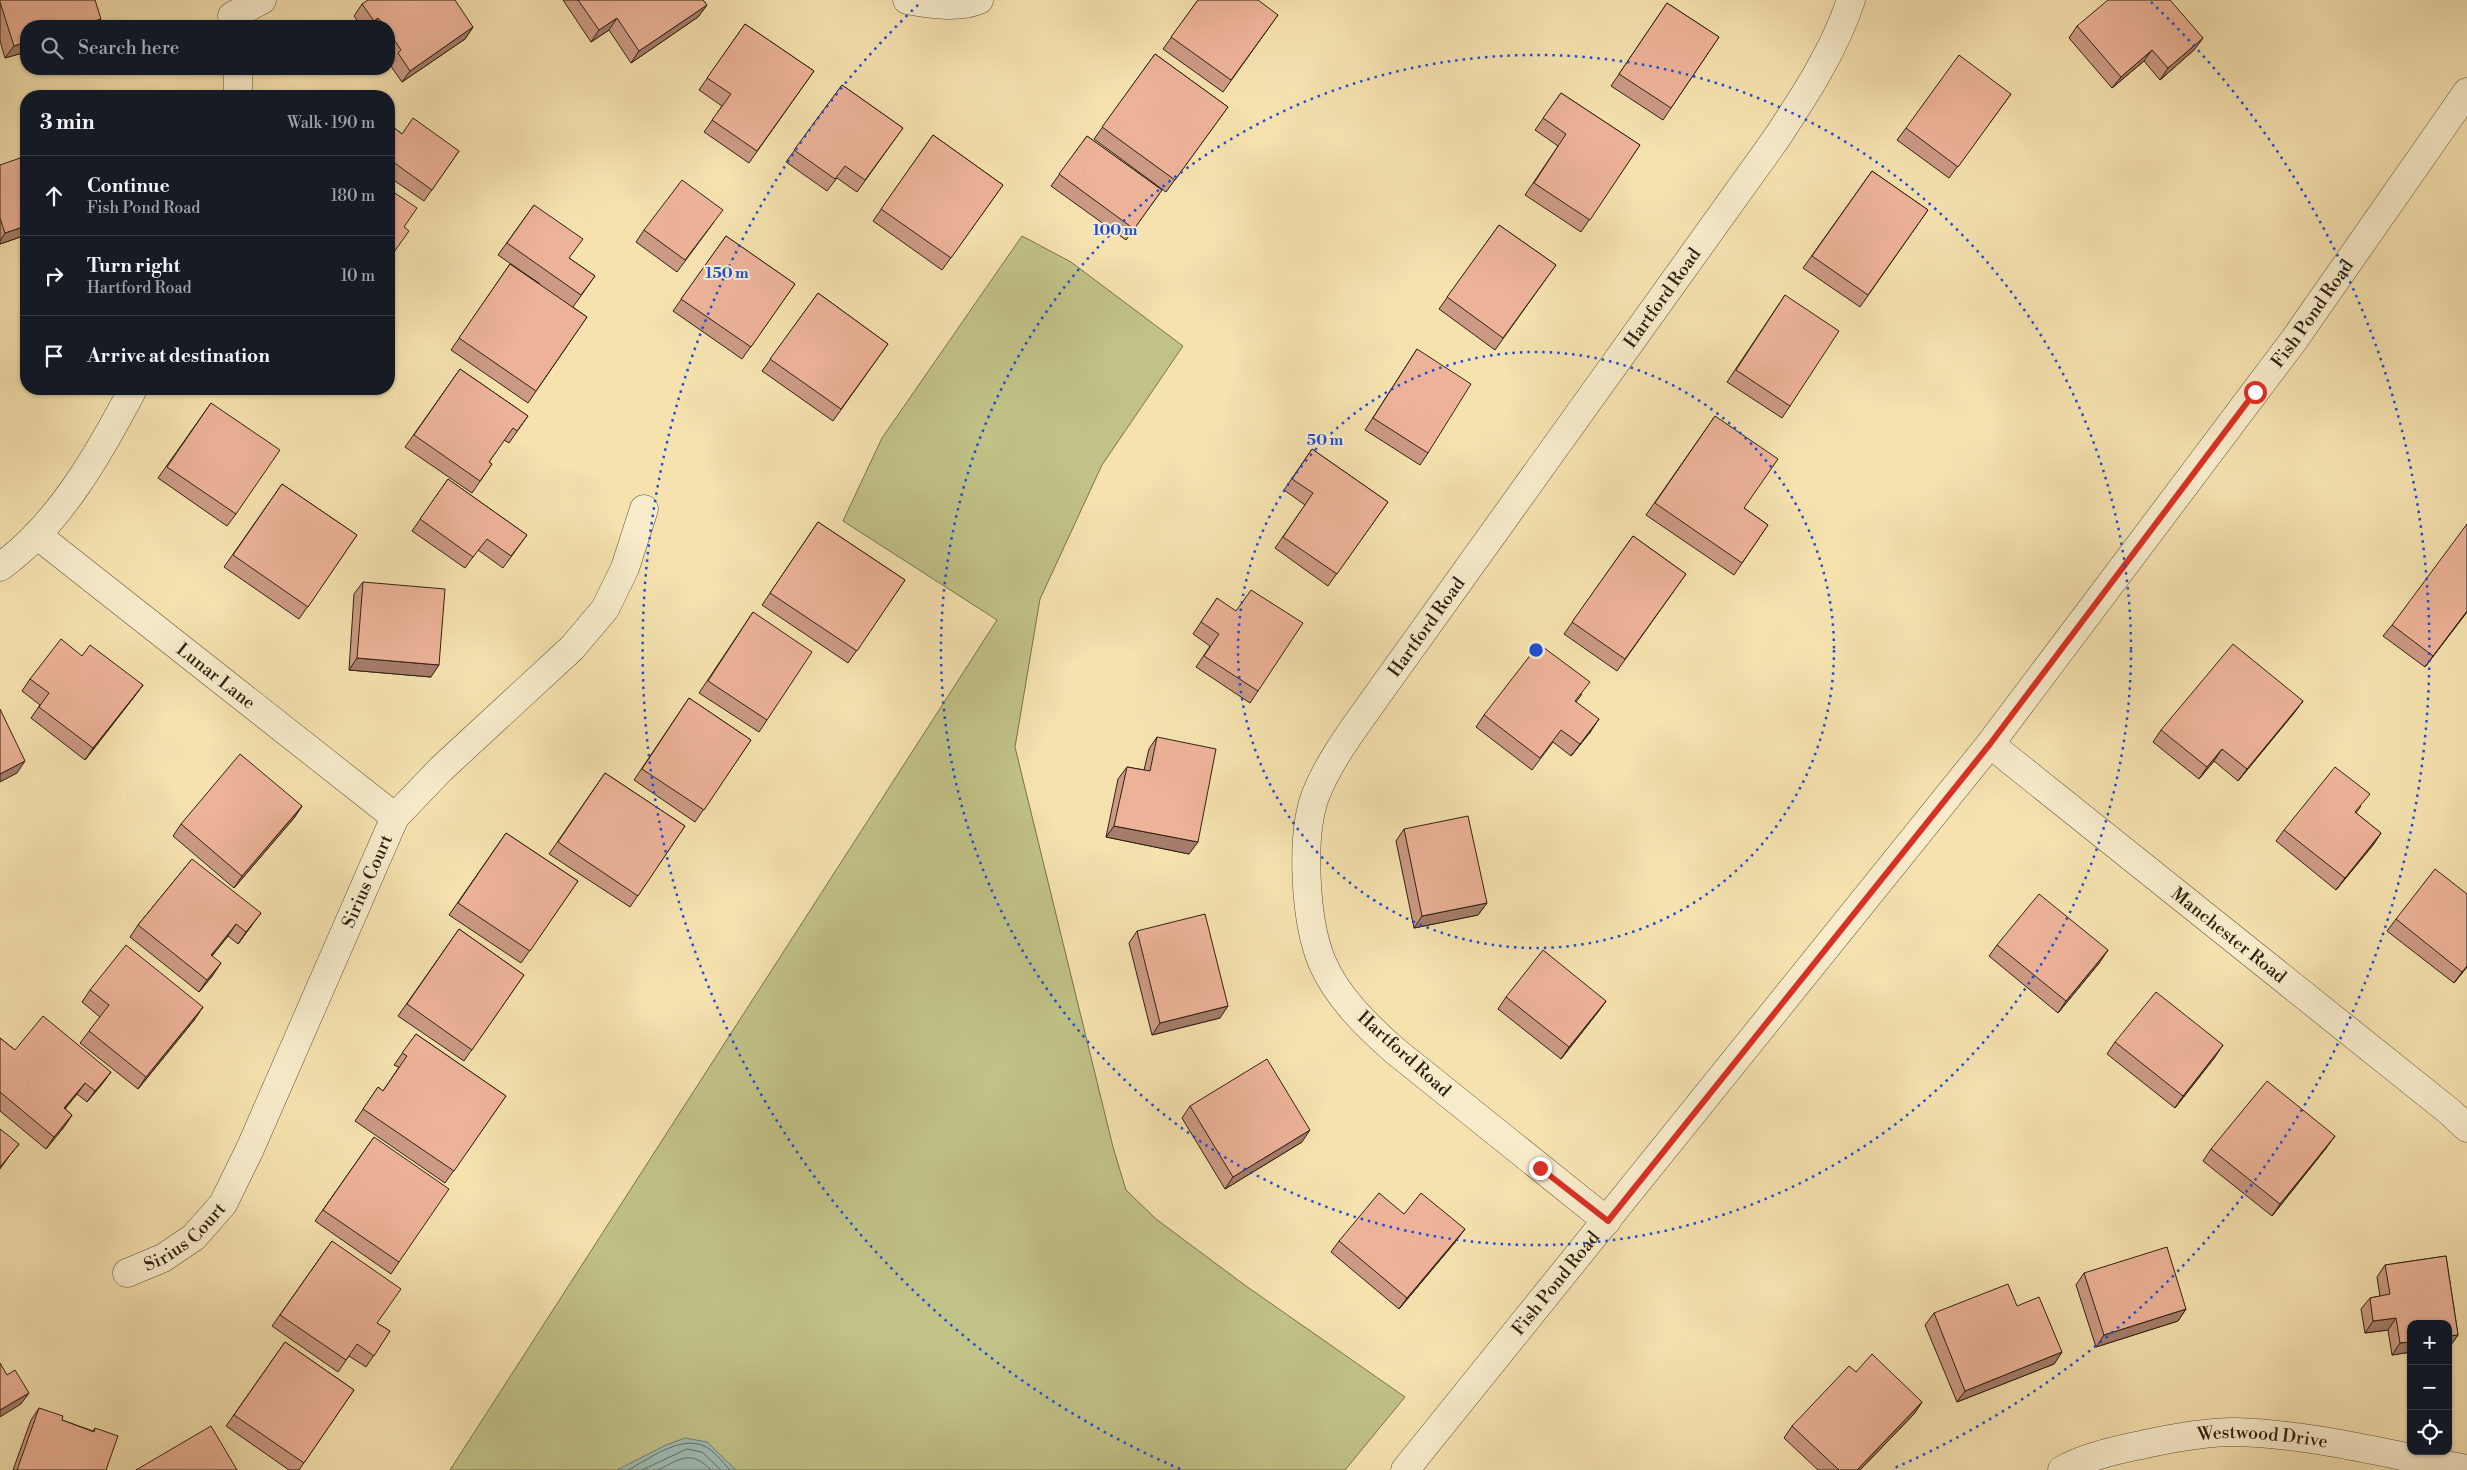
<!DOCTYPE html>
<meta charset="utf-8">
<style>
:root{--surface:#171b24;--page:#20242c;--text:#f1f3f6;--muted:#9ea1a6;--line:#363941}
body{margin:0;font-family:"Libre Bodoni",serif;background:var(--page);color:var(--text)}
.controls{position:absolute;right:15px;bottom:15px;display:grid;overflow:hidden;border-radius:10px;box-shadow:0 1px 4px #0004}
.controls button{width:45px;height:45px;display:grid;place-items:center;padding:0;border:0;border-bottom:1px solid var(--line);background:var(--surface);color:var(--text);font:25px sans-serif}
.stop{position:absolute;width:15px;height:15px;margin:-11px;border:4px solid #d93025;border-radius:50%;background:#fff}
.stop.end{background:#d93025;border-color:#fff;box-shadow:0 1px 5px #0008}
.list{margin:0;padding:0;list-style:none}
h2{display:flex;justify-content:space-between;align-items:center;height:65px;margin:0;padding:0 20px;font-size:21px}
h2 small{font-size:16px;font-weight:400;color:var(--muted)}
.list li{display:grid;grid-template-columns:32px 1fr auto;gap:15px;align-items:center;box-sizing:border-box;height:80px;padding:0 20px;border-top:1px solid var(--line)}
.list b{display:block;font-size:19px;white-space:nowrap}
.list p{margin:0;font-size:16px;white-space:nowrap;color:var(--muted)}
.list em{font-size:16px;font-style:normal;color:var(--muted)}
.icon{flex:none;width:28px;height:28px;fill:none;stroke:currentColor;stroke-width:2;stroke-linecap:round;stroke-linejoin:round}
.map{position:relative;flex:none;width:2467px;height:1470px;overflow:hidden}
.search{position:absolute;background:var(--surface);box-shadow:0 1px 4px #0004;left:20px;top:20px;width:375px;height:55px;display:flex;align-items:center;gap:12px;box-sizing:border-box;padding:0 18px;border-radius:20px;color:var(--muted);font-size:19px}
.panel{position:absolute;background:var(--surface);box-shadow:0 1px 4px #0004;left:20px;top:90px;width:375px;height:305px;border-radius:20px}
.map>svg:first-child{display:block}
.green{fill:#c1c287;stroke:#78724c}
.water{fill:#9fbcb4;stroke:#727e73}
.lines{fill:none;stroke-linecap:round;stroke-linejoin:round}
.shore{stroke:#676e62;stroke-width:1}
.minor-casing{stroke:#605138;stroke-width:29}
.tertiary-casing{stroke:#605138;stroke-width:29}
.minor{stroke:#f8eccb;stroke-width:28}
.tertiary{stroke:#f8eccb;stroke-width:28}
.wall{fill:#cc9a84;stroke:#2f2111}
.shaded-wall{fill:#a67d6b;stroke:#2f2111}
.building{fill:#edb399;stroke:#2f2111}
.route{stroke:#d93025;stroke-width:6}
.ring{fill:none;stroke:#1d4ed8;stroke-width:2.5;stroke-dasharray:2.5 5}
.labels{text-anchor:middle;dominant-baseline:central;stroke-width:4;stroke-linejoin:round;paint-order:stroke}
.street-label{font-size:18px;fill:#2f2111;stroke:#f8eccb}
.centre{fill:#1d4ed8;stroke:#f8eccb;stroke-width:2.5}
.ring-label{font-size:15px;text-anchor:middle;font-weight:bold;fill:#1d4ed8;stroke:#f8eccb;stroke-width:4;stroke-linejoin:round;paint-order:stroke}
</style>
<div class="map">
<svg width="2467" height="1470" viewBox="0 0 2467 1470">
<rect width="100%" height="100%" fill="#f5e2af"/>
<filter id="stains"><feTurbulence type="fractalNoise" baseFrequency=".004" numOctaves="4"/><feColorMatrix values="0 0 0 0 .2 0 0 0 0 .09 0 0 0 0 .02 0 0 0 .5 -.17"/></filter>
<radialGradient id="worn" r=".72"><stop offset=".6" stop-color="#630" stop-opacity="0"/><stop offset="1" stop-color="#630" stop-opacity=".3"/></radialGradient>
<!-- green -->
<path class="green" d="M1022 236 1071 262 1183 346 1102 465 1040 599 1015 747 1113 1147 1126 1190 1156 1219 1246 1286 1405 1397 1345 1470H450L997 620 843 521 882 438Z"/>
<!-- water -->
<path class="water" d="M685 1438 707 1442 736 1470H617L666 1445Z"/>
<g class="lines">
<!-- shore -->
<g class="shore">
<path d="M628 1470C649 1459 680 1435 704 1446 714 1450 722 1462 730 1470"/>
<path d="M642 1470 687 1449 702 1452 721 1470"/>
<path d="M658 1470C680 1459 691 1449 711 1470"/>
</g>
<defs>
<g id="minor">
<path d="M907 0C929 4 958 9 979 0"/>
<path d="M232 16 262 0"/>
<path d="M238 96V69"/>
<path id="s1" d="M37 535 395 817"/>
<path d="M0 567C59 525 100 452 133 389"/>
<path id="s2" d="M1990 744 2450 1112 2467 1128"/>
<path id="s3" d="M1607 1221 1394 1050C1366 1025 1337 997 1322 962 1305 921 1300 835 1316 794 1330 759 1355 727 1376 697L1776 139C1805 95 1834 51 1851 0"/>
<path id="s4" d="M127 1273 163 1258 194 1237 223 1204 250 1149 395 817 441 769 572 648 605 609 625 568 644 509"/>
<path id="s5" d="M2062 1470C2085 1457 2115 1450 2141 1445 2172 1438 2204 1432 2235 1432 2313 1434 2391 1455 2467 1469"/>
</g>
<g id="tertiary">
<path id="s6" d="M1405 1470 1990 744 2294 340 2467 92"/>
</g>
</defs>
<!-- minor casing -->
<use href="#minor" class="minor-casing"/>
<!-- tertiary casing -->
<use href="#tertiary" class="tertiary-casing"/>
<!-- minor -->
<use href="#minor" class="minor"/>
<!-- tertiary -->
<use href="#tertiary" class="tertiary"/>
</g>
<!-- wall -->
<g class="wall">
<path d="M0 0 26 26V52L5 58 0 41Z"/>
<path d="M563 0H703L707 5 698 17 631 63 609 30 591 42Z"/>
<path d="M1198 0 1278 15 1223 92 1163 49Z"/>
<path d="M1667 3 1719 37 1663 120 1611 86Z"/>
<path d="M362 4 473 27 465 39 402 82 390 65 392 61 389 56V26H361L354 16Z"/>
<path d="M745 24 814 71 749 163 704 132 722 106 699 90Z"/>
<path d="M2077 26 2195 49 2160 80 2144 61 2112 88 2069 38Z"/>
<path d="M1155 54 1228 107 1166 192 1094 139Z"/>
<path d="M842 85 903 128 857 192 837 178 827 191 786 162Z"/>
<path d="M1561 93 1640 145 1581 232 1525 195 1558 146 1535 130Z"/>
<path d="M2011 94 1949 178 1897 140 1906 128Z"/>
<path d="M389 124 402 134 459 151 424 201 389 177Z"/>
<path d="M933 135 1003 185 942 270 873 221Z"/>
<path d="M1087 136 1162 190 1126 240 1051 186Z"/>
<path d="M0 165 26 235 0 244Z"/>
<path d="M1872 171 1928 210 1860 307 1803 268Z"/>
<path d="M534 205 569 258 595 276 573 307 587 317 528 403 451 350 510 264 540 284 498 255Z"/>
<path d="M714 222 677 272 636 242 644 230Z"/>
<path d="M1499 225 1556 265 1495 350 1439 309Z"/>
<path d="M726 236 795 284 742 359 673 311Z"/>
<path d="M818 293 888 344 833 421 762 371Z"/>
<path d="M1785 295 1790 406 1782 418 1727 382Z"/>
<path d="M1417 349 1428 453 1420 465 1365 430Z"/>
<path d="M460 369 528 416 509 443 504 440 489 462 492 464 472 493 405 447Z"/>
<path d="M211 403 236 514 227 526 158 478Z"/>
<path d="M1715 416 1744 508 1768 525 1734 575 1646 515Z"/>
<path d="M1312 449 1388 502 1328 586 1275 548 1305 505 1284 490Z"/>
<path d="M448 479 527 535 503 568 478 550 465 568 412 531Z"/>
<path d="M282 484 357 535 299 619 224 567Z"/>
<path d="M818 522 905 580 848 663 762 605Z"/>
<path d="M1633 536 1686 574 1617 671 1564 634Z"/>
<path d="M363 582 431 677 349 670 354 594Z"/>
<path d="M1217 598 1258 691 1250 703 1196 667 1210 646 1193 634Z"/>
<path d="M753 612 767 720 759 732 699 693Z"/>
<path d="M2467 612 2425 667 2383 636 2392 625Z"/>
<path d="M82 656 143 685 134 697 85 760 31 718 40 705 22 691 30 679Z"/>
<path d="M1582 694 1576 702 1591 731 1571 756 1553 742 1532 770 1476 727 1484 715Z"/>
<path d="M689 698 751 740 695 822 634 780Z"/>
<path d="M2303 701 2294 713 2238 781 2214 761 2199 779 2153 742 2161 730Z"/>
<path d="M1157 737 1189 854 1106 837 1118 779 1127 767 1144 770 1149 749Z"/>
<path d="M605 773 685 826 630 907 549 854Z"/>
<path d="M302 806 294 818 234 888 173 836 181 824Z"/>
<path d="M2361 806 2356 813 2381 833 2373 845 2336 890 2276 841 2284 830Z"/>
<path d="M1404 829 1487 903 1478 915 1414 928 1396 841Z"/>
<path d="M506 833 578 881 521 963 449 915Z"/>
<path d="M192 859 252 925 238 944 228 936 212 956 213 975 199 992 130 937 138 925Z"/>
<path d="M2396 919 2467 967 2454 983 2387 931Z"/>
<path d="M459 929 524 975 464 1061 398 1016Z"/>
<path d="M1137 931 1220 1018 1152 1035 1129 943Z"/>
<path d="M1997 945 2100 962 2058 1013 1989 956Z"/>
<path d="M90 990 195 1019 138 1089 80 1043 100 1017 82 1002Z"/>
<path d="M1506 997 1606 1001 1598 1012 1561 1059 1498 1009Z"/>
<path d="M416 1034 506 1096 445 1183 355 1121 378 1087 383 1091 399 1067 394 1065Z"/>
<path d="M0 1038 15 1050 111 1072 102 1084 87 1102 77 1094 65 1109 72 1115 64 1127 46 1149 0 1111Z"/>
<path d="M2115 1042 2215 1057 2175 1108 2107 1054Z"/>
<path d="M1190 1106 1302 1142 1225 1189 1182 1118Z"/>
<path d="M374 1137 399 1262 391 1274 315 1221Z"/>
<path d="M2327 1147 2272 1216 2203 1161 2211 1149Z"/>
<path d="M1404 1214 1456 1241 1399 1309 1331 1252 1339 1241Z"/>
<path d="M332 1241 377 1323 390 1331 366 1367 349 1356 338 1372 272 1326Z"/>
<path d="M2446 1256 2458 1335 2450 1346 2448 1347V1324H2411V1352L2392 1355 2388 1330 2365 1333 2361 1309 2370 1298 2380 1296 2377 1277 2385 1265Z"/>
<path d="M2084 1273 2186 1309 2178 1321 2096 1347 2076 1285Z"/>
<path d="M1934 1313 2062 1352 2054 1364 1957 1402 1925 1325Z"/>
<path d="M285 1342 354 1390 299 1470H289L226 1426Z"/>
<path d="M1922 1402 1914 1414 1860 1470H1818L1784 1438 1792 1426Z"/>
<path d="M39 1408 62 1420 93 1431 95 1428 106 1470H13L31 1420Z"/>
</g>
<!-- shaded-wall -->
<g class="shaded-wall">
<path d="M707 5 698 17 631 63 639 51Z"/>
<path d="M378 18 373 26H370L374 21Z"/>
<path d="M617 18 609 30 591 42 599 30Z"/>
<path d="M101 19 96 26H78Z"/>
<path d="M473 27 465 39 402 82 410 71Z"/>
<path d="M2203 38 2195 49 2160 80 2168 68Z"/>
<path d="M26 42V52L5 58 14 46Z"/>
<path d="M2152 50 2144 61 2112 88 2121 77Z"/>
<path d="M26 226V235L0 244V241L5 233Z"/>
<path d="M2467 611V612L2425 667 2433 656Z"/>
<path d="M357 658 439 665 431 677 349 670Z"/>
<path d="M143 685 134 697 85 760 93 748Z"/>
<path d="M2303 701 2294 713 2238 781 2247 769Z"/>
<path d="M1599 719 1591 731 1571 756 1580 744Z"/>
<path d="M2222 749 2214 761 2199 779 2207 767Z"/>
<path d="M25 761 17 773 0 782V774Z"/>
<path d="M302 806 294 818 234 888 242 876Z"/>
<path d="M1114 826 1198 842 1189 854 1106 837Z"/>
<path d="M2381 833 2373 845 2336 890 2345 878Z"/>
<path d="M1487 903 1478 915 1414 928 1422 916Z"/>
<path d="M261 913 252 925 238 944 246 932Z"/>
<path d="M236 924 228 936 203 967 211 955Z"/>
<path d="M2108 950 2100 962 2058 1013 2066 1001Z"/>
<path d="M221 963 213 975 199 992 207 980Z"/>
<path d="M2467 966V967L2454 983 2462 972Z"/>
<path d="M1606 1001 1598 1012 1561 1059 1569 1047Z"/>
<path d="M1228 1006 1220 1018 1152 1035 1160 1023Z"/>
<path d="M203 1007 195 1019 138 1089 146 1077Z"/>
<path d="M2223 1045 2215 1057 2175 1108 2183 1096Z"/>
<path d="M111 1072 102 1084 87 1102 95 1091Z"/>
<path d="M85 1083 77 1094 55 1120 64 1108Z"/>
<path d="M72 1115 64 1127 46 1149 54 1137Z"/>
<path d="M1310 1130 1302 1142 1225 1189 1233 1177Z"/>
<path d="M2335 1136 2327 1147 2272 1216 2280 1204Z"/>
<path d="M19 1144 10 1155 0 1169V1167Z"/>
<path d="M1465 1229 1456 1241 1399 1309 1407 1298Z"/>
<path d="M2186 1309 2178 1321 2096 1347 2104 1335Z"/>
<path d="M2396 1318 2388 1330 2365 1333 2373 1321Z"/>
<path d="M2458 1335 2450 1346 2448 1347V1336Z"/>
<path d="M2411 1342V1352L2392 1355 2400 1343Z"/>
<path d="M2062 1352 2054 1364 1957 1402 1965 1391Z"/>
<path d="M29 1393 21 1404 0 1417V1410Z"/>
<path d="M1922 1402 1914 1414 1860 1470H1857Z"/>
</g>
<!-- building -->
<g class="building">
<path d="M0 0H95L101 19 78 26H26V42L14 46 0 2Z"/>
<path d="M368 0H455L473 27 410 71 398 53 401 50 389 32V26H385L378 18 374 21 362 4Z"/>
<path d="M578 0H703L707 5 639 51 617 18 599 30Z"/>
<path d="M1198 0H1258L1278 15 1231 80 1171 37Z"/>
<path d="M2108 0H2170L2203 38 2168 68 2152 50 2121 77 2077 26Z"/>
<path d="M1667 3 1719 37 1671 108 1619 74Z"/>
<path d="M745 24 814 71 757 151 712 120 731 94 707 78Z"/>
<path d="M1155 54 1228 107 1175 180 1102 127Z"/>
<path d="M1959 55 2011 94 1958 167 1906 128Z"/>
<path d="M842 85 903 128 865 180 845 166 835 179 794 150Z"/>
<path d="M1561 93 1640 145 1590 220 1534 183 1566 134 1543 118Z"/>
<path d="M413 118 459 151 432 190 389 159V124L402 134Z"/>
<path d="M933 135 1003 185 951 258 881 209Z"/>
<path d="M1087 136 1162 190 1134 229 1059 174Z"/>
<path d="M26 156V226L5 233 0 218V165Z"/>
<path d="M1872 171 1928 210 1868 295 1812 256Z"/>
<path d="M682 180 723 210 685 260 644 230Z"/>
<path d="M389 189 417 208 404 227 409 231 389 259Z"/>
<path d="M534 205 583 239 569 258 595 276 581 295 507 243Z"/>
<path d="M1499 225 1556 265 1503 338 1447 297Z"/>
<path d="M726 236 795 284 751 347 681 299Z"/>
<path d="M510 264 587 317 536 391 459 338Z"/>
<path d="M818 293 888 344 841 409 770 359Z"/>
<path d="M1785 295 1839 331 1790 406 1736 370Z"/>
<path d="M1417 349 1471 384 1428 453 1373 418Z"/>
<path d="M460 369 528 416 517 431 513 428 489 462 492 464 480 481 414 435Z"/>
<path d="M211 403 280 450 236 514 167 467Z"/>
<path d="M1715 416 1778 459 1744 508 1768 525 1742 563 1655 503Z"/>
<path d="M1312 449 1388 502 1337 574 1283 537 1313 493 1292 479Z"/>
<path d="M448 479 527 535 511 556 487 539 473 557 420 519Z"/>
<path d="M282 484 357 535 308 607 233 555Z"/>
<path d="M818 522 905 580 857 651 770 593Z"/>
<path d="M2467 524V611L2433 656 2392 625Z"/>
<path d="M1633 536 1686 574 1625 659 1572 622Z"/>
<path d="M363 582 445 589 439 665 357 658Z"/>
<path d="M1251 590 1303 623 1258 691 1204 656 1219 634 1201 622 1217 598 1236 611Z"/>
<path d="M753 612 812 652 767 720 708 681Z"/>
<path d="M61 639 82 656 90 645 143 685 93 748 39 707 49 693 30 679Z"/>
<path d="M1539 644 1590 682 1575 701 1599 719 1580 744 1561 730 1540 758 1484 715Z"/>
<path d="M2233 644 2303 701 2247 769 2222 749 2207 767 2161 730Z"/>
<path d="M689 698 751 740 704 810 642 769Z"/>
<path d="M0 709 25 761 0 774Z"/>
<path d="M1157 737 1216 749 1198 842 1114 826 1127 767 1150 771Z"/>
<path d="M240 754 302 806 242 876 181 824Z"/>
<path d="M2335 767 2370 794 2355 812 2381 833 2345 878 2284 830Z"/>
<path d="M605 773 685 826 638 896 558 842Z"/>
<path d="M1468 816 1487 903 1422 916 1404 829Z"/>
<path d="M506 833 578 881 530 951 458 903Z"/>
<path d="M192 859 261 913 246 932 236 924 217 948 211 955 221 963 207 980 138 925Z"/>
<path d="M2435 869 2467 894V966L2462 972 2396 919Z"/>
<path d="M2039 894 2108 950 2066 1001 1997 945Z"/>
<path d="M1205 914 1228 1006 1160 1023 1137 931Z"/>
<path d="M459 929 524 975 472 1050 407 1004Z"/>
<path d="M126 945 203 1007 146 1077 89 1031 109 1005 90 990Z"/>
<path d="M1543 950 1606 1001 1569 1047 1506 997Z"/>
<path d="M2156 992 2223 1045 2183 1096 2115 1042Z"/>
<path d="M43 1016 111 1072 95 1091 85 1083 64 1108 72 1115 54 1137 0 1092V1038L15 1050Z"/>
<path d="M416 1034 506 1096 454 1171 363 1109 378 1087 383 1091 407 1056 402 1053Z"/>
<path d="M1267 1059 1310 1130 1233 1177 1190 1106Z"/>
<path d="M2267 1081 2335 1136 2280 1204 2211 1149Z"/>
<path d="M0 1129 19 1144 0 1167Z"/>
<path d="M374 1137 449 1189 399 1262 323 1210Z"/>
<path d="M1379 1193 1404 1214 1421 1193 1465 1229 1407 1298 1339 1241Z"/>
<path d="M332 1241 401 1289 377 1323 390 1331 374 1356 357 1344 346 1360 280 1315Z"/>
<path d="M2167 1247 2186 1309 2104 1335 2084 1273Z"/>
<path d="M2446 1256 2458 1335 2448 1336V1324H2411V1342L2400 1343 2396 1318 2373 1321 2370 1298 2390 1294 2385 1265Z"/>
<path d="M2008 1284 2017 1306 2039 1297 2062 1352 1965 1391 1934 1313Z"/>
<path d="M285 1342 354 1390 304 1463 234 1415Z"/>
<path d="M1872 1354 1922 1402 1857 1470H1839L1792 1426 1849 1366 1856 1372Z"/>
<path d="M0 1363 7 1375 15 1370 29 1393 0 1410Z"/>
<path d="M39 1408 63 1416 62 1420 94 1432 95 1428 118 1436 106 1470H17Z"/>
<path d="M211 1426 237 1470H136Z"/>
</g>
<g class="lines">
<!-- route -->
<path class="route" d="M1540 1168 1608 1221 1990 744 2255 392"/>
</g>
<!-- distance rings -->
<g class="ring">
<circle cx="1536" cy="650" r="298"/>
<circle cx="1536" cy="650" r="595"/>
<path d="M1180 1469A893 893 0 0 1 921 2M2151 2A893 893 0 0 1 1892 1469"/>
</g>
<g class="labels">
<!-- street labels -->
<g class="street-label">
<text stroke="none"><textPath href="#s3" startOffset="1164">Hartford Road</textPath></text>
<text stroke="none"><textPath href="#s6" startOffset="1470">Fish Pond Road</textPath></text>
<text stroke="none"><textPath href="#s3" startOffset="759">Hartford Road</textPath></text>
<text stroke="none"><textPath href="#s1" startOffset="228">Lunar Lane</textPath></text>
<text stroke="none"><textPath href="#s4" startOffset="474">Sirius Court</textPath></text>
<text stroke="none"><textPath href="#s2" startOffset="306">Manchester Road</textPath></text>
<text transform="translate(1404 1054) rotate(42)">Hartford Road</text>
<text stroke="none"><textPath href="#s4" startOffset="69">Sirius Court</textPath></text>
<text stroke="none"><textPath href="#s6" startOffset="240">Fish Pond Road</textPath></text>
<text stroke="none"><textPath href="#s5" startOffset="206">Westwood Drive</textPath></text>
</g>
</g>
<circle cx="1536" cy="650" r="8" class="centre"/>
<g class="ring-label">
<text x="1115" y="235">100 m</text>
<text x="727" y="278">150 m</text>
<text x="1325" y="445">50 m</text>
</g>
<rect width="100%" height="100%" filter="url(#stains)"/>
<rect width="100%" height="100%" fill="url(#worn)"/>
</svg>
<div class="controls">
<button>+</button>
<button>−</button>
<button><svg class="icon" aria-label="locate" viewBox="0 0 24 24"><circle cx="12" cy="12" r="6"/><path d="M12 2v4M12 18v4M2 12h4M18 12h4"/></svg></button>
</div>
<div class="stop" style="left:2255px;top:392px"></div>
<div class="stop end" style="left:1540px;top:1168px"></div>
<div class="search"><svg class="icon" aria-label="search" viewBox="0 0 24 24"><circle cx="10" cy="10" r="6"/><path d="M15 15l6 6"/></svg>Search here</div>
<section class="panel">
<h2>3 min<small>Walk · 190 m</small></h2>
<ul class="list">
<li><svg class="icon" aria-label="ahead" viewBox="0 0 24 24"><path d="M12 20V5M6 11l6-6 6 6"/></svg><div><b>Continue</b><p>Fish Pond Road</p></div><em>180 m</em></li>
<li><svg class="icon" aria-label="right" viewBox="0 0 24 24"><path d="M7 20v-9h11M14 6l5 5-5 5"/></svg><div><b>Turn right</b><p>Hartford Road</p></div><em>10 m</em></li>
<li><svg class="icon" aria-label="arrive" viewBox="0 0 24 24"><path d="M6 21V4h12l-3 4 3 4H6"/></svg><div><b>Arrive at destination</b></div></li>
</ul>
</section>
</div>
